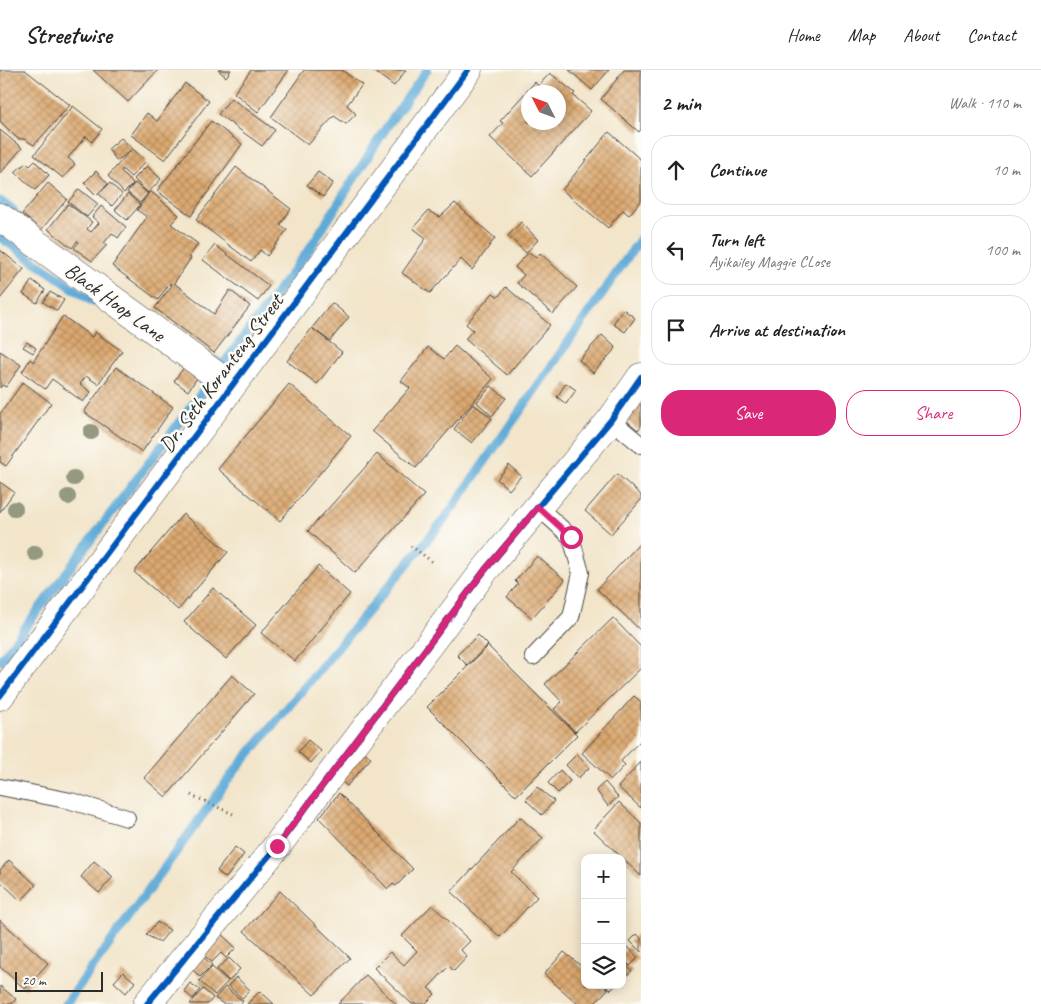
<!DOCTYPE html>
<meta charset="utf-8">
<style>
body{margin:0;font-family:Caveat,sans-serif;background:#f6f6f6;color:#222}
.controls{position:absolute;right:15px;bottom:15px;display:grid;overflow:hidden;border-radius:10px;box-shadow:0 2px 12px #0003}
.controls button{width:45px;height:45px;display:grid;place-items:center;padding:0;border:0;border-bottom:1px solid #e0e0e0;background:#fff;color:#222;font:25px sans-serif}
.compass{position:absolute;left:521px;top:15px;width:45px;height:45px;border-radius:50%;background:#fff;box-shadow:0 2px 12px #0003;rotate:312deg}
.scale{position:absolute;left:15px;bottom:12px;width:88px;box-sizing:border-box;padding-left:5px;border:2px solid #2b2b2b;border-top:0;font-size:14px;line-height:18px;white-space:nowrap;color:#2b2b2b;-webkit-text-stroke:4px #fdfcf7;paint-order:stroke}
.stop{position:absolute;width:15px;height:15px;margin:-11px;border:4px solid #db2777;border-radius:50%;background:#fff}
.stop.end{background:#db2777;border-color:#fff;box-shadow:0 1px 5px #0008}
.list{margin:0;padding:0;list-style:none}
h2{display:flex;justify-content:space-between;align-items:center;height:65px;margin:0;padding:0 20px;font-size:21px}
h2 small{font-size:16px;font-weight:400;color:#767676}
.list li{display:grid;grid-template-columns:32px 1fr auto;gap:15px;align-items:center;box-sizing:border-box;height:70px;margin:0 10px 10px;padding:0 10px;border:1px solid #e0e0e0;border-radius:20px}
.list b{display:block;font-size:19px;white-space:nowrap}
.list p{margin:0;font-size:16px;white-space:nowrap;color:#767676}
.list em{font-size:16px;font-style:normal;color:#767676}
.actions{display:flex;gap:10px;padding:15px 20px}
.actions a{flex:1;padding:11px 0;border:1px solid #db2777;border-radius:20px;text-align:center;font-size:18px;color:#db2777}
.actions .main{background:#db2777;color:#fff}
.icon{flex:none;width:28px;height:28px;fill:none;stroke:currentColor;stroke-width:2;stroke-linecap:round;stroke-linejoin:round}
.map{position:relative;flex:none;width:641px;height:934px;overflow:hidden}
header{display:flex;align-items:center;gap:30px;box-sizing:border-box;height:70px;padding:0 25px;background:#fff;border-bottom:1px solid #e0e0e0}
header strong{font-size:24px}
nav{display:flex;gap:28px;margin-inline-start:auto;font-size:18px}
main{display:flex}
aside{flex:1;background:#fff}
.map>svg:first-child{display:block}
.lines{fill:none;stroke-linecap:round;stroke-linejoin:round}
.stream{stroke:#5faad7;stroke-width:9}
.building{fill:url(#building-cross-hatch);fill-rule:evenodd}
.lane-casing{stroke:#494743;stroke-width:18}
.street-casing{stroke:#494743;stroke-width:29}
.path{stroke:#494743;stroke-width:3;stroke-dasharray:1 4;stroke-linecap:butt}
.lane{stroke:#fff;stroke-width:16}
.street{stroke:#fff;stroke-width:28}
.cycleway-casing{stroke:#fdfcf7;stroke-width:9}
.cycleway{stroke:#0057b8;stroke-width:6}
.tree{fill:#949980}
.route{stroke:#db2777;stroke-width:6}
.labels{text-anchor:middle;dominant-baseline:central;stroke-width:5;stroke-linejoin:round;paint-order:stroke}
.street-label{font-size:21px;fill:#2b2b2b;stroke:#fdfcf7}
</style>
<header>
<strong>Streetwise</strong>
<nav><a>Home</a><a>Map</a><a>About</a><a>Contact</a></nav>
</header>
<main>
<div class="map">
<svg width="641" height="934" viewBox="0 0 641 934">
<defs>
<pattern id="building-cross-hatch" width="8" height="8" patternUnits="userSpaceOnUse" patternTransform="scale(1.25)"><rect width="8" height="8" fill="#dca971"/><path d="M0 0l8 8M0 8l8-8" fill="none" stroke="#b38a5d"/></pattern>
</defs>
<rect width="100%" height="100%" fill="#fdfcf7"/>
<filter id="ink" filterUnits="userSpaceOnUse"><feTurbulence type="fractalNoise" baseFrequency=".02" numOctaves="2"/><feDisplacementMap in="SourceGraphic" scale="10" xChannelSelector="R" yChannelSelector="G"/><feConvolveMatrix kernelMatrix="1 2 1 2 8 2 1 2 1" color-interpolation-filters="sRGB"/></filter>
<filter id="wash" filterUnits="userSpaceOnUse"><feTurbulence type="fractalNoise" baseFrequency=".0096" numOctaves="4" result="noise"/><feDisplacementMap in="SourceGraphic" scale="20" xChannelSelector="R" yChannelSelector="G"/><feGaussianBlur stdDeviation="1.12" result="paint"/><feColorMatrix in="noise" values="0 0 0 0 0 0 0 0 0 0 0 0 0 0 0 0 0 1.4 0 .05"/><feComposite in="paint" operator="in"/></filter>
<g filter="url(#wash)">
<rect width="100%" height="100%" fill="#f2e5ca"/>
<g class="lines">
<path class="stream" d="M0,131L14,141
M0,167L93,232
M215,290L222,296L310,178L386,58L427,0
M0,591L208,314L201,309
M66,934L233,703L444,450L641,168"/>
</g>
<g id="blocks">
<path class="building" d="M0,0H25L70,35L34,75L24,69H18L0,51Z
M93,0H158L128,32Z
M218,0H231L226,7Z
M251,0H289L258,42L234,23Z
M304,0H342L362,15L347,35L356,44L346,54L334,46L308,75L271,47Z
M372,0H406L394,16Z
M569,0H609L592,20Z
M624,0H641V59L639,62L601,29Z
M550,3L575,23L573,25L591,41L532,106L490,67L503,53L500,51L535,12L538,16ZM528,22H558V52H528Z
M185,13L209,31L165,90L131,65L147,43L157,51Z
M231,28L275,60L262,76L218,44Z
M73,36L102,59L92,72L86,66L68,88L75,94L63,108L34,85Z
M211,51L242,74L191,146L157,121Z
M0,60L22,78L0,104Z
M609,62L641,90V131L629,145L623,140L608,158L562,120Z
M121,68L146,91L131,107L122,99L121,101L133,114L124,123L108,106L131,80L117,91L108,79Z
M35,91L49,105L35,120L15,102L26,93L30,96Z
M147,96L161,109L148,123L134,109Z
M236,97L291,139L280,155L287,160L267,186L260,180L251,192L196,150Z
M96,101L108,114L96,125L84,113Z
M318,102L333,113L323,127L307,115Z
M48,113L67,129L41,160L22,144Z
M110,113L122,124L112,136L99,124Z
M135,113L148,124L140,133L127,122Z
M79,119L98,134L87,147L68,132Z
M150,121L179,145L171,154L198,174L189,187L191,188L174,213L214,244L230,220L250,236L214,283L155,238L172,215L170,213L158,230L112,196L147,147L137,140Z
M128,124L140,135L127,150L115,140Z
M455,133L495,168L472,200L461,189L430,223L402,203L426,168L413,158L428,141L440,147Z
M68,134L92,152L87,159L91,162L99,153L92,147L101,136L126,157L118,168L112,163L104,173L107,175L92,191L74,178L79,172L77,171L72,178L48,159Z
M521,152L538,170L526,183L508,166Z
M215,175L269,216L258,231L203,190Z
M0,180L24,199L0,229Z
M529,182L536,188L540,183L577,217L553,244L517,213L524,205L515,197Z
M32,210L45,220L37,233L23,224Z
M506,217L550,255L507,305L465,269L473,260L466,254L493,223L498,227Z
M50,222L64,230L57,241L43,232Z
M332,233L349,247L330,271L312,258Z
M623,239L635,248L625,262L613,254Z
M63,246L92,267L95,262L122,281L98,314L86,306L80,314L91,322L83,332L52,309L45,319L22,302L30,289L33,292Z
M312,258L342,282L317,314L287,291Z
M602,265L616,278L593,303L579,290Z
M27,272L36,278L33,283L23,277Z
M455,276L493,309L416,398L372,361L410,318L401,311L428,277L444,289Z
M0,281L21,295L6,317L2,315L0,318Z
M185,296L197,308L188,321L174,311Z
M116,297L173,337L142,382L84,342Z
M23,312L51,333L6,396L0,392V344Z
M566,313L576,320L566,334L557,327Z
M289,314L351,366L280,451L218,399Z
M491,316L506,328L492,346L477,332Z
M635,330L641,335V356L638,360L622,347Z
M473,334L492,348L472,373L454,359Z
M377,384L424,425L355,503L308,461Z
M509,395L521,406L509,420L497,409Z
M617,404L641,425V430L611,464L585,441Z
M0,412L14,422L0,442Z
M183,444L228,482L178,540L134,502Z
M641,472V561L597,519Z
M537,486L565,510L532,548L507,527L518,514L515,511Z
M318,496L350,524L295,591L261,563Z
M213,518L256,555L226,589L184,552Z
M613,548L641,577V598L575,662L554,639L562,632L545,614Z
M478,565L488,575L467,595L457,585Z
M488,576L577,665L516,726L427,637Z
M232,605L254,624L166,727L144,708Z
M634,626L641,632V670L621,691L625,695L611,710L582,683Z
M308,670L321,681L311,693L298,682Z
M358,676L371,688L347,716L334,705Z
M577,684L589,698L578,708L566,695Z
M641,692V738L618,717Z
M560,700L570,711L558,723L548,713Z
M605,712L618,727L608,736L596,720Z
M537,717L554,731L542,745L526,730Z
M339,723L413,799L396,816L393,814L388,819L319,748Z
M619,732L641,753V806L593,760Z
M520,747L543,768L511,802L537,827L500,867L451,822Z
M235,777L244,784L226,808L217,801Z
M9,790L36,815L21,831L0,811V800Z
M94,791L113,807L99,823L81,807Z
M280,821L350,888L314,925L244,861Z
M432,835L470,871L461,880L467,887L454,901L449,896L428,918L435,924L425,934H412L374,898L390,882L404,895L417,881L402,866Z
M0,850L48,893L25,919L0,897Z
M157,852L170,860L160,872L146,865Z
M218,861L236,878L226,888L221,883L212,892L201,883Z
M637,864L641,868V882L630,871Z
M628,877L638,888L630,896L622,888V883Z
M564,882L585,899V915H603L608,919L594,934H578L544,904Z
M202,886L212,895L200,907L191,898Z
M229,888L240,899L229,911L217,899Z
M622,890L632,901L622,910Z
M212,897L228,911L215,925L199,911Z
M123,902L135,912L126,923L114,912Z
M366,905L396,934H338Z
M236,907L250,920L242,928L228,916Z
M190,913L200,920L193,929L184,921Z
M605,915H616L611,920Z
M0,916L16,929L12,934H0Z
M225,917L243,931L241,934H223L215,928Z
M203,919L213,928L208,934H190Z
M260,921L274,934H247Z"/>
</g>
</g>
<g filter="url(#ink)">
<use href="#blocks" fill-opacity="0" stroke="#494743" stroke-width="1"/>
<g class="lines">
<g class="lane-casing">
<path id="lane" d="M611,350L641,375
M533,587L571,547L581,503L571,467L538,437
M0,717L71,731L127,748"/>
</g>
<g class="street-casing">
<path id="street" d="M0,147L231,316
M0,626L468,0
M147,934L277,776L485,500L611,350L641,307"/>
</g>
<path class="path" d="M411,476L434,493
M191,725L233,744"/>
<use href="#lane" class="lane"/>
<use href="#street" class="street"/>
<g class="cycleway-casing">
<path id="cycleway" d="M0,626L468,0
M147,934L277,776L485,500L611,350L641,307"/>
</g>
<use href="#cycleway" class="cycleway"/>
</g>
<g class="tree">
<circle cx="91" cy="362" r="8"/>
<circle cx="74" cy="408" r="8"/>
<circle cx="68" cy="427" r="8"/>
<circle cx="15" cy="439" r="8"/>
<circle cx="35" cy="483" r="8"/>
</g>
</g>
<g class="lines" filter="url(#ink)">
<path class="route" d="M277,776L485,500L538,437L571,467"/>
</g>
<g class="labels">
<g class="street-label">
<text transform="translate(115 232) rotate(36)">Black Hoop Lane</text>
<text transform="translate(221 303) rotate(-53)">Dr. Seth Koranteng Street</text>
</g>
</g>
</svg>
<div class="controls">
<button>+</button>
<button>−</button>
<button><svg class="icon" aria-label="layers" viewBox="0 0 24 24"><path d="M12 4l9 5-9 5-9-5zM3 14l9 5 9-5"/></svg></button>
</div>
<svg class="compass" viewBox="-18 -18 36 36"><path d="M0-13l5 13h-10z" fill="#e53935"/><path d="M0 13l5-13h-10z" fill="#767676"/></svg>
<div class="scale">20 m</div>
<div class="stop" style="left:571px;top:467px"></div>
<div class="stop end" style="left:277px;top:776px"></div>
</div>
<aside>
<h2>2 min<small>Walk · 110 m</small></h2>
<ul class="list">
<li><svg class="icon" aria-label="ahead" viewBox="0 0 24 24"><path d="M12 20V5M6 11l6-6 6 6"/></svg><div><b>Continue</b></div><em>10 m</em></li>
<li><svg class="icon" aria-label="left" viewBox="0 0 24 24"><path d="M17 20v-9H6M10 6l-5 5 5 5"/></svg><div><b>Turn left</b><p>Ayikailey Maggie CLose</p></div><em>100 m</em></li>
<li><svg class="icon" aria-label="arrive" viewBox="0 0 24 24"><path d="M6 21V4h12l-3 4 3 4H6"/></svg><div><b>Arrive at destination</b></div></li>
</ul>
<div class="actions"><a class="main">Save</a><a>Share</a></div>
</aside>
</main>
